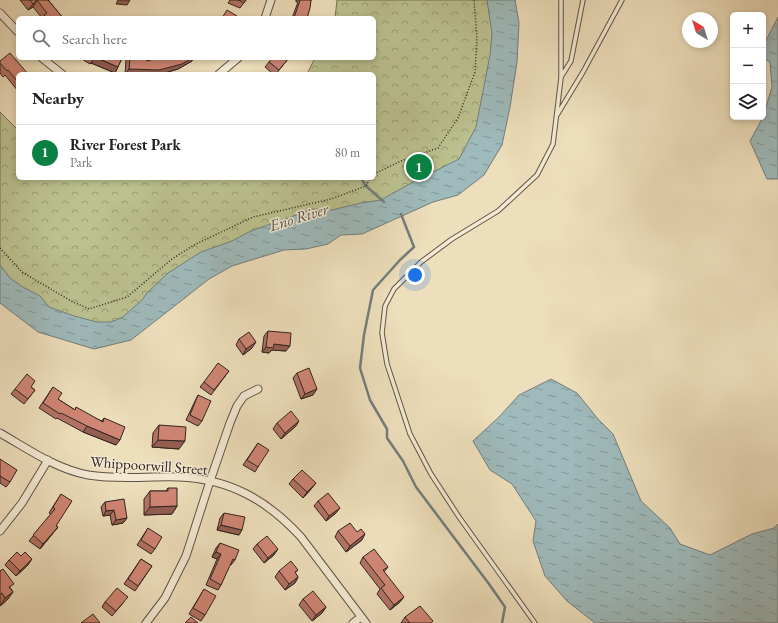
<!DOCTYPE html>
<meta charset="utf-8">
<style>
body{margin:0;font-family:"EB Garamond",serif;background:#f6f6f6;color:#202124}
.controls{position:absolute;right:12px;top:12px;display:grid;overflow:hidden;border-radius:6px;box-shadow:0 2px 6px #0003}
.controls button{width:36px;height:36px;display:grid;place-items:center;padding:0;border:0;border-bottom:1px solid #e0e0e0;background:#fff;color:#202124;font:20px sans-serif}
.compass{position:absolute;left:682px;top:12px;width:36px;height:36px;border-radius:50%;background:#fff;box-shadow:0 2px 6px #0003;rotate:322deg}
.you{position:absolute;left:415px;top:275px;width:14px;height:14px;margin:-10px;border:3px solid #fff;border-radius:50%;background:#1a73e8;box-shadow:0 0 0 6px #1a73e833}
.badge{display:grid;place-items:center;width:26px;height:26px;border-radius:50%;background:#0b8043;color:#fff;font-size:13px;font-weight:700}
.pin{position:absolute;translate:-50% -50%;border:2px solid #fff;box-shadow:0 1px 4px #0006}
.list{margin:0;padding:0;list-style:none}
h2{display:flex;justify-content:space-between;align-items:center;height:52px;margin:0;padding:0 16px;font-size:17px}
h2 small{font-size:13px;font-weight:400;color:#757577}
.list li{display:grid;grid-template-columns:26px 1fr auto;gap:12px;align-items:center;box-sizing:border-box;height:56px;padding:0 16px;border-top:1px solid #e0e0e0}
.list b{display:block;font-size:15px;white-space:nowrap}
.list p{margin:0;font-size:13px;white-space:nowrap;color:#757577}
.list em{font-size:13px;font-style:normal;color:#757577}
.icon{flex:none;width:22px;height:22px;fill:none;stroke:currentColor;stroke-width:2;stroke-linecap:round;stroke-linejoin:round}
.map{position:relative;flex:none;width:778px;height:623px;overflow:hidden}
.search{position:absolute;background:#fff;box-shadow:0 2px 6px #0003;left:16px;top:16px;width:360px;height:44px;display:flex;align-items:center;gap:10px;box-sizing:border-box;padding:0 14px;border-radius:6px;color:#757577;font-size:15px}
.panel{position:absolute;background:#fff;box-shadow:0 2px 6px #0003;left:16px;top:72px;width:360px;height:108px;border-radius:6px}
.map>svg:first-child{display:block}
.park{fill:url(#park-crowns);stroke:#767258}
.water{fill:url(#water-ripples);stroke:#727e7d}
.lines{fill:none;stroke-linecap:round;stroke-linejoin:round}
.stream{stroke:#727e7d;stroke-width:2.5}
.lane-casing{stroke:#605347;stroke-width:5.5}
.street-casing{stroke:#605347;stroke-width:9}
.path{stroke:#302420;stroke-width:1.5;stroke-dasharray:1 2;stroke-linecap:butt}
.lane{stroke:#f4ead3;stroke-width:3.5}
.street{stroke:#f4ead3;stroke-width:7}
.wall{fill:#b37365;stroke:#302420}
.shaded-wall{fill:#925e52;stroke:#302420}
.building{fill:#d08675;stroke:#302420}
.labels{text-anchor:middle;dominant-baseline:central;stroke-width:3;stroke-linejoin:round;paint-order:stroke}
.street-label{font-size:15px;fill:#302420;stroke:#f4ead3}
.water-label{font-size:16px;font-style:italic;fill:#51514e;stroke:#f4ead3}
</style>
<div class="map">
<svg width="778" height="623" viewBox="0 0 778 623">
<defs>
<pattern id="park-crowns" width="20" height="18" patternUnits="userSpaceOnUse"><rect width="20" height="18" fill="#bbc18f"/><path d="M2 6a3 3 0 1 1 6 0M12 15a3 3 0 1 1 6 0" fill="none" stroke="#989d74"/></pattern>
<pattern id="water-ripples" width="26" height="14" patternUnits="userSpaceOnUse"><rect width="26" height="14" fill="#9ebabb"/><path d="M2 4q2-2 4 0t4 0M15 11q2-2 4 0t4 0" fill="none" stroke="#819798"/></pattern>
</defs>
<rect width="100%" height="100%" fill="#eedfbc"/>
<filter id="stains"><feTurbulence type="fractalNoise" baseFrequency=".005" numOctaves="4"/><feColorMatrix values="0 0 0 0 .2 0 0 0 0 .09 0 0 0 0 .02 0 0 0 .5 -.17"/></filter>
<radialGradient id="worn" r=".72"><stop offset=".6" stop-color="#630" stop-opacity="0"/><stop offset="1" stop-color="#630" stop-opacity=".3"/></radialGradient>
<path class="park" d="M337,0H502L479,156L446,181L188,262L100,340L0,283V112L18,130V178H374V74H307L315,58H374V18H335Z"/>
<path class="water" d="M487,0H515L519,23L517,62L510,107L502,145L484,175L458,195L433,202L362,234L341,235L328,244L306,249L284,250L232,266L209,279L131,340L94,349L38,332L0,303V265L10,278L21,286L40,296L49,307L74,316L97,322H111L123,317L142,300L147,293L168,273L201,252L232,241L251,231L313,209L332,210L361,203L381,200L415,181L459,159L476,127L490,55L492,34Z
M778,17V179H767L750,141L763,117L772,87L770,62L763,58V46Z
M551,379L577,393L598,419L613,434L641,501L670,528L680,544L710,555L752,534L774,528L778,524V623H595L567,601L545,576L533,541L536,521L512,484L490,470L473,441L499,417L519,395Z"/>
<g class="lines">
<path class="stream" d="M361,178L366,186L384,202
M401,214L414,247L400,260L373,290L364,335L360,368L370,400L387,429V438L403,461L416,487L489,584L505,607L502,623"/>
<g class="lane-casing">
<path id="lane" d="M561,77L571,61L583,0
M557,115L583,72L622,0
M535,623L459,517L431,474L410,434L387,364L382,333L385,306L394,289L421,262L452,239L498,211L537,175L553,144L561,78V0"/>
</g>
<g class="street-casing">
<path id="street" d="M0,13L18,32
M265,18L271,0
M42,58L62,74
M219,74L238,58
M0,433C28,449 56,469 88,475C118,480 149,476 179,477C230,479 267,500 301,537L366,623
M0,531L22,503L48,460
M146,623L165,598L186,556L210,481L230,423L237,406L244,396L258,389
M353,623L361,617"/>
</g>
<path class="path" d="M374,174L401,161L438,148L458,118L475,72L477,39L474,0
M0,248L22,272L71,301L89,309L127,297L172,259L194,245L253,217L331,199L366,186L370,178"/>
<use href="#lane" class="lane"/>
<use href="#street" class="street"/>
</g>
<path class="wall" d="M20,0H49V1L63,18H42L33,7L28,10Z
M230,0H246L240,8L228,3Z
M296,0H311L307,18H292L298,2H296Z
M80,58H122L115,73L91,63L90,64Z
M128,58H147V61H192L178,69L161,74H125L126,60Z
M288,59L276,74H273L265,67L269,62Z
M0,61L18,74V91L5,75L3,77L0,73Z
M268,331L286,351L272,350L269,353L262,352L264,336Z
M239,339L252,348L243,355L236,345Z
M229,371L211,395L200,387L204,382Z
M297,373L313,395L301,399L293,378Z
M31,387L35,390L24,404L11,394L15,389Z
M53,387L58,399L75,410L102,421L104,418L116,445L83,432L57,418L56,419L39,408Z
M198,395L202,421L198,426L186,420L195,401Z
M277,423L296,426L281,439L273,429Z
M159,425L179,449L152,447L153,433Z
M258,443V467L255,472L243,465Z
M0,459L10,482L6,487L0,483Z
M293,479L312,488L303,498L289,484Z
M168,488L177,506L172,514L144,515V499L150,491H166Z
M61,494L56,526L58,527L40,549L29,541L51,514L49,513Z
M318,501L336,513L326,521L314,506Z
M105,502L127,518L123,523L112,525L110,515L103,516L101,507Z
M224,513L239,535L217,530L220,518Z
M148,528L155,549L151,554L137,545Z
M338,531L362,540L346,552L335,537Z
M220,543L231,565L230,564L221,585L218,590L206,585L217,559L212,557L216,548Z
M257,544L274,555L264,563L253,549Z
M363,557L388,567L384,572L400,602L390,610L377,594L380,589L360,563Z
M141,559L152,566L135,591L124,584Z
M9,560L28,565L16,576L5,565Z
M298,570L295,573L298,577L295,583L285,590L275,577L279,571Z
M0,571L13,592L7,600L0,606Z
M204,589L205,615L201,621L189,614Z
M303,599L326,607L322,613L312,621L299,605Z
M105,602H124L112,616L102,607Z
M405,617L433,621L431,623H401Z"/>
<path class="shaded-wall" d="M37,0L33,7L28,10L33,4Z
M118,0H130L127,5L116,4Z
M94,58H97L118,67L115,73L91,63Z
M192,58H194L192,61L178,69L161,74H125L129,69Z
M256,342L252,348L243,355L246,349Z
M274,344L290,346L286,351L272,350L269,353L262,352L266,347Z
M317,389L313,395L301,399L305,394Z
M299,421L296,426L281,439L285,433Z
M87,426L120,440L116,445L83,432Z
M158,440L185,441L179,449L152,447Z
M316,483L312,488L303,498L307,492Z
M177,506L172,514L144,515L150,507Z
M340,508L336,513L326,521L329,516Z
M114,510L110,515L103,516L106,511Z
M127,518L123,523L112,525L116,520Z
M221,525L242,530L239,535L217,530Z
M58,527L54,532L40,549L43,544Z
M365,534L362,540L346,552L350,546Z
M278,549L274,555L264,563L268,558Z
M216,552L221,554L217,559L212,557Z
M32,559L28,565L16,576L20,571Z
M233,559L235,560L231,565L229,564Z
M298,577L295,583L285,590L289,584Z
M13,592L7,600L0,606L5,598Z
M404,597L400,602L390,610L394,605Z
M326,607L322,613L312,621L316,615Z"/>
<path class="building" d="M30,0H48L63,18H47L44,15L47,13L37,0L33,4Z
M238,0H246L244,3Z
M300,0H311L310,8L307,18H294Z
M227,10L237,16L236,18H222Z
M10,53L28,74H18V82L8,70L7,71L0,63V61Z
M97,58H122L118,67Z
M130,58H147V61L157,58H192L182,64L159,70L129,69Z
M272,58H287L288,59L279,70L269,62Z
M268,331L291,333L290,346L274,344L273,348L266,347Z
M249,332L256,342L246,349L239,339Z
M218,363L229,371L214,390L204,382Z
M309,368L317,389L305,394L297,373Z
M27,374L35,381L31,387L35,390L28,399L15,389Z
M53,387L62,393L58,399L75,410L76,407L103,422L104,418L125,427L120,440L87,426L61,413L60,414L43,403Z
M198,395L211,401L202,421L190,415Z
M291,411L299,421L285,433L277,423Z
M159,425L186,427L185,441L158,440Z
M258,443L269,450L258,467L247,460Z
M0,459L17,470L10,482L0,476Z
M302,470L316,483L307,492L293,479Z
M168,488H177V506L150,507V491H168Z
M328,493L340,508L329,516L318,501Z
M61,494L72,501L56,526L58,527L43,544L33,535L55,509L53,507Z
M124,499L127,518L116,520L114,510L106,511L105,502Z
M224,513L245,517L242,530L221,525Z
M350,523L357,532L361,529L365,534L350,546L338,531Z
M148,528L162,537L155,549L141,540Z
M267,536L278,549L268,558L257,544Z
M220,543L239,550L235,560L233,559L221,585L210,579L221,554L216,552Z
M374,549L388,567L383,570L404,597L394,605L381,588L385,585L363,557Z
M17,552L21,556L25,552L32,559L20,571L9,560Z
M141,559L152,566L138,586L128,579Z
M291,561L298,570L295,572L298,577L289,584L279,571Z
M3,569L14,584L9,587L13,592L5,598L2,593L0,595V571Z
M117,588L128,597L116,611L105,602Z
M204,589L216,596L205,615L193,608Z
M313,591L326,607L316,615L303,599Z
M420,606L433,621L431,623H410L405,617Z
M93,614L100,623H81Z
M191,617L198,623H185Z"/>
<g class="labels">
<g class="street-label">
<text transform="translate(149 465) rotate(4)">Whippoorwill Street</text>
</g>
<g class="water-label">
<text transform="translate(299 217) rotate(-17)">Eno River</text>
</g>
</g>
<rect width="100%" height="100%" filter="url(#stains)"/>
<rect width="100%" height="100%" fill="url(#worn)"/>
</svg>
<div class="controls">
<button>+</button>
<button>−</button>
<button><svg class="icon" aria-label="layers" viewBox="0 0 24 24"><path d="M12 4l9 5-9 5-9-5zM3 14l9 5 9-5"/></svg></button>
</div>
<svg class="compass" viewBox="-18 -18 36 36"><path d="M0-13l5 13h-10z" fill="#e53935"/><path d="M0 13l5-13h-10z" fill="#757577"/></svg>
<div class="you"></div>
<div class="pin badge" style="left:419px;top:167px">1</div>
<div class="search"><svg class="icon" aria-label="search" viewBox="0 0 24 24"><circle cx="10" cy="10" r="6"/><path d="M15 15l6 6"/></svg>Search here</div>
<section class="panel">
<h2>Nearby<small></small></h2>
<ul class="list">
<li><span class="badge">1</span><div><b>River Forest Park</b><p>Park</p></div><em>80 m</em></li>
</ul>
</section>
</div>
